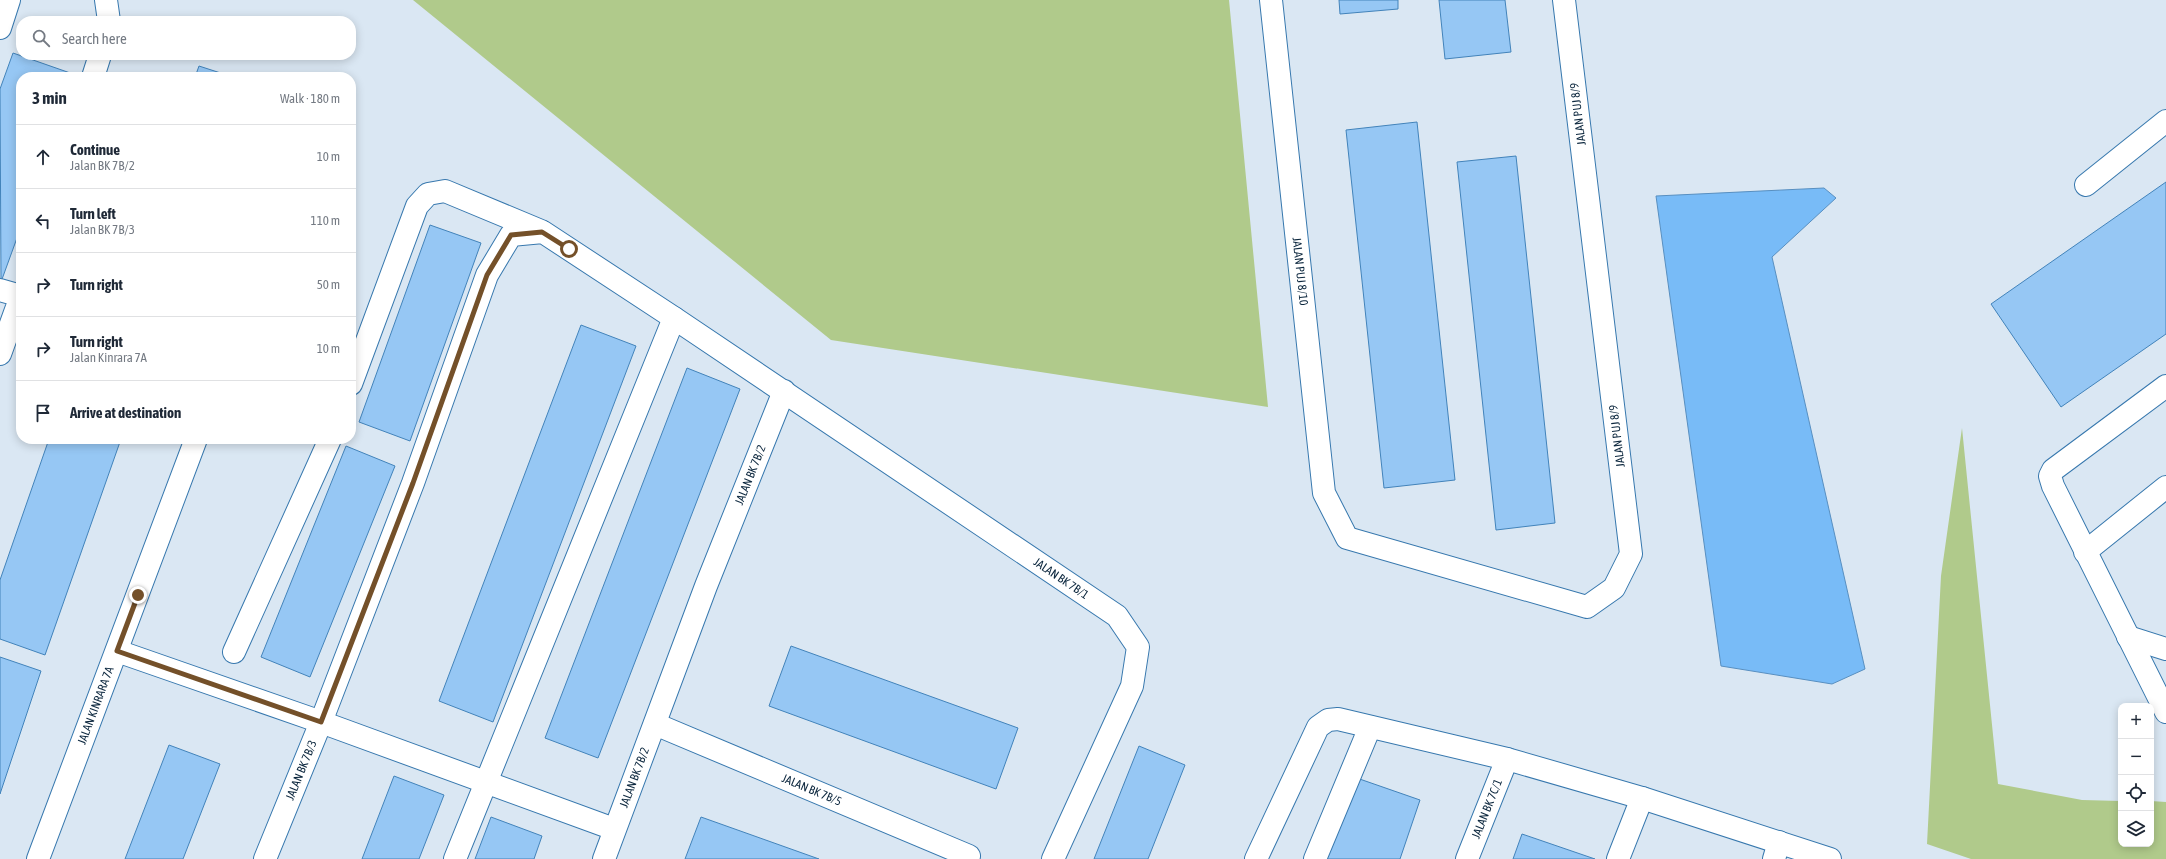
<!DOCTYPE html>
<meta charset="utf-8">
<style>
body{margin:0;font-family:"Asap Condensed",sans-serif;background:#f6f6f7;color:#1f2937}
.controls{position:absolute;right:12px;bottom:12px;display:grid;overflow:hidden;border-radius:8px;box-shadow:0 2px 10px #0003}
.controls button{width:36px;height:36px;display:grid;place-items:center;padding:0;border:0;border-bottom:1px solid #e0e1e3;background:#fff;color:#1f2937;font:20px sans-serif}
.stop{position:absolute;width:12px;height:12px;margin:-9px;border:3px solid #745029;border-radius:50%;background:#fff}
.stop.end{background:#745029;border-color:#fff;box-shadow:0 1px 4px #0008}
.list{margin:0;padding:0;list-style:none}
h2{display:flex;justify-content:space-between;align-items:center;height:52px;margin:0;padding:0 16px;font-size:17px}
h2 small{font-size:13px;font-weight:400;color:#747a83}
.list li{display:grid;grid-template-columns:26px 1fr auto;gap:12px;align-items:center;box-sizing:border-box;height:64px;padding:0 16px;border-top:1px solid #e0e1e3}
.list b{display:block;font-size:15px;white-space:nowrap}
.list p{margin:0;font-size:13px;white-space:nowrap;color:#747a83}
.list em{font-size:13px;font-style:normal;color:#747a83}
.icon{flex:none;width:22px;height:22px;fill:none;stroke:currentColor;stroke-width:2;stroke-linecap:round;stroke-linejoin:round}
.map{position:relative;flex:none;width:2166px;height:859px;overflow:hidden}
.search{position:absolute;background:#fff;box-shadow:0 2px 10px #0003;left:16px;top:16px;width:340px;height:44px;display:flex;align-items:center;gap:10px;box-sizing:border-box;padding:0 14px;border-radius:16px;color:#747a83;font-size:15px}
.panel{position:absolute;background:#fff;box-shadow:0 2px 10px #0003;left:16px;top:72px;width:340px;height:372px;border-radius:16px}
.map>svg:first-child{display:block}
.green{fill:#b0ca8b}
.water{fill:#78bbf7;stroke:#588fc0}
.building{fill:#96c7f4;stroke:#4283ba}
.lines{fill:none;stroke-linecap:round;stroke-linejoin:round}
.minor-casing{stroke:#3778ae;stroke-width:24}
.minor{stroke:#fff;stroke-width:22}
.route{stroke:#745029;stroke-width:5}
.labels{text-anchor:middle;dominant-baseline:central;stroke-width:3;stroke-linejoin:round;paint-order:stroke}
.street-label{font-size:12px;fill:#0c273e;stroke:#fff}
</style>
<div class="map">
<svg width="2166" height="859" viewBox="0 0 2166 859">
<rect width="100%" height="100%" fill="#dae7f3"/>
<path class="green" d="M413,0H1229L1268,407L831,340Z
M1962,428L1998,784L2082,800L2121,801V844H2151V801L2166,802V859H1971L1927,844L1941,576Z"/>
<path class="water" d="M1824,188L1836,198L1772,257L1865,669L1832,684L1721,666L1656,196Z"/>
<path class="building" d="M1339,0H1398V9L1340,14Z
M1439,0H1505L1511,52L1445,59Z
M13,53L76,75L75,77H21V227L1,282L0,89Z
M199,66L233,77H195Z
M1417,122L1455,480L1384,488L1346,130Z
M1516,156L1555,523L1496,530L1457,162Z
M2166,182V334L2061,407L1991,304Z
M430,225L481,243L410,441L359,422Z
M581,325L636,346L493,722L439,701Z
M687,368L740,389L598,758L545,738Z
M49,439H121L45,655L0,639V580Z
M346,446L395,466L310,677L261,657Z
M791,646L1018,728L996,789L769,706Z
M0,657L41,671L0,794Z
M169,745L220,764L183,859H125Z
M1139,746L1185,765L1148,859H1094Z
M394,776L444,795L419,859H362Z
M1351,776L1420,800L1400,859H1322Z
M491,817L542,836L534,859H475Z
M701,817L819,859H685Z
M1522,834L1595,859H1513Z"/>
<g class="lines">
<g class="minor-casing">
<g id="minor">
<path d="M106,0L109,21"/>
<path id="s1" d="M1271,0L1324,493L1347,538L1587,607L1614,588L1631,554L1564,0"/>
<path d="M0,28L9,0"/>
<path d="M93,77L100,55"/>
<path d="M2086,185L2166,121"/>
<path d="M0,290L21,296L0,354"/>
<path d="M351,384L417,206L428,194L445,191L541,231"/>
<path d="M2166,386L2053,470L2050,476L2053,486L2166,712"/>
<path d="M2085,552L2166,487"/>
<path d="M2128,637L2166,649"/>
<path d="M117,651L321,722L614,829"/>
<path d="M234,652L330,439"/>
<path id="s2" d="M655,724L969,856"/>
<path id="s3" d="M38,859L196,439"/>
<path id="s4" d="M265,859L321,722L413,483L487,275L511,235L543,232L674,318L1117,616L1138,647L1132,686L1053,859"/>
<path d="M455,859L674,318"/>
<path id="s5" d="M604,859L706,586L784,391"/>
<path d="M1256,859L1318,727L1328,720L1338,719L1507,759L1642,798L1830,859"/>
<path d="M1315,859L1370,727"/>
<path id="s6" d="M1467,859L1507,759"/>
<path d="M1618,859L1642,798"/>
<path d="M1774,859L1779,842"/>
</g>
</g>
<use href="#minor" class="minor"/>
</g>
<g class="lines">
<path class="route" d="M138,595L117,651L321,722L413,483L487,275L511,235L542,232L569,249"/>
</g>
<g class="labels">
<g class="street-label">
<text transform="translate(1578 114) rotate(-97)">JALAN PUJ 8/9</text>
<text stroke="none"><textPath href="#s1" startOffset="273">JALAN PUJ 8/10</textPath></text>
<text transform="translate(1617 436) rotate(-97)">JALAN PUJ 8/9</text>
<text stroke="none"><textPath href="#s5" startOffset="411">JALAN BK 7B/2</textPath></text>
<text stroke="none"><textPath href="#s4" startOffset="1327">JALAN BK 7B/1</textPath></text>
<text stroke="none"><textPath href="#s3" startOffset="164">JALAN KINRARA 7A</textPath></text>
<text stroke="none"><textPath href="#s4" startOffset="96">JALAN BK 7B/3</textPath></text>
<text stroke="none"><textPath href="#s5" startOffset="87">JALAN BK 7B/2</textPath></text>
<text stroke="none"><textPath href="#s2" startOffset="170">JALAN BK 7B/5</textPath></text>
<text stroke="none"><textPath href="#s6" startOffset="54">JALAN BK 7C/1</textPath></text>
</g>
</g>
</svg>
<div class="controls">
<button>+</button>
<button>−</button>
<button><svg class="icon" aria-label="locate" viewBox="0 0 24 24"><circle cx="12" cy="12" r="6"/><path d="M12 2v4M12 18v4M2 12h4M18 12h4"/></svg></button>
<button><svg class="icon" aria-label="layers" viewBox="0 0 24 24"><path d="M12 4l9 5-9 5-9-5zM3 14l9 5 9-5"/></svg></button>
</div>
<div class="stop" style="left:569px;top:249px"></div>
<div class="stop end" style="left:138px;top:595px"></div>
<div class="search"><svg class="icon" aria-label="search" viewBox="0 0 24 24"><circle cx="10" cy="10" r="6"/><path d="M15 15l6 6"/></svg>Search here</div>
<section class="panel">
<h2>3 min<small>Walk · 180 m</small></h2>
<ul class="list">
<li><svg class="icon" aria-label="ahead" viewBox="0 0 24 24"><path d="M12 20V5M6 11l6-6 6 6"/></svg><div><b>Continue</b><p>Jalan BK 7B/2</p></div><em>10 m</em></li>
<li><svg class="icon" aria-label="left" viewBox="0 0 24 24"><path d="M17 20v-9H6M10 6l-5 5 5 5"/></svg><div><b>Turn left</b><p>Jalan BK 7B/3</p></div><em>110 m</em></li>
<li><svg class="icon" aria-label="right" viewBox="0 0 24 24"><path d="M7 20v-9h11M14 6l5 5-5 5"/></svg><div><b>Turn right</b></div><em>50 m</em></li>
<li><svg class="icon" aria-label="right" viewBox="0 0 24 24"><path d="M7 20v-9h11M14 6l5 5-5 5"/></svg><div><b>Turn right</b><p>Jalan Kinrara 7A</p></div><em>10 m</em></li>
<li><svg class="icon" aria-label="arrive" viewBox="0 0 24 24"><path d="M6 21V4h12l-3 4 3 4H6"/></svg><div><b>Arrive at destination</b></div></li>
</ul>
</section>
</div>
